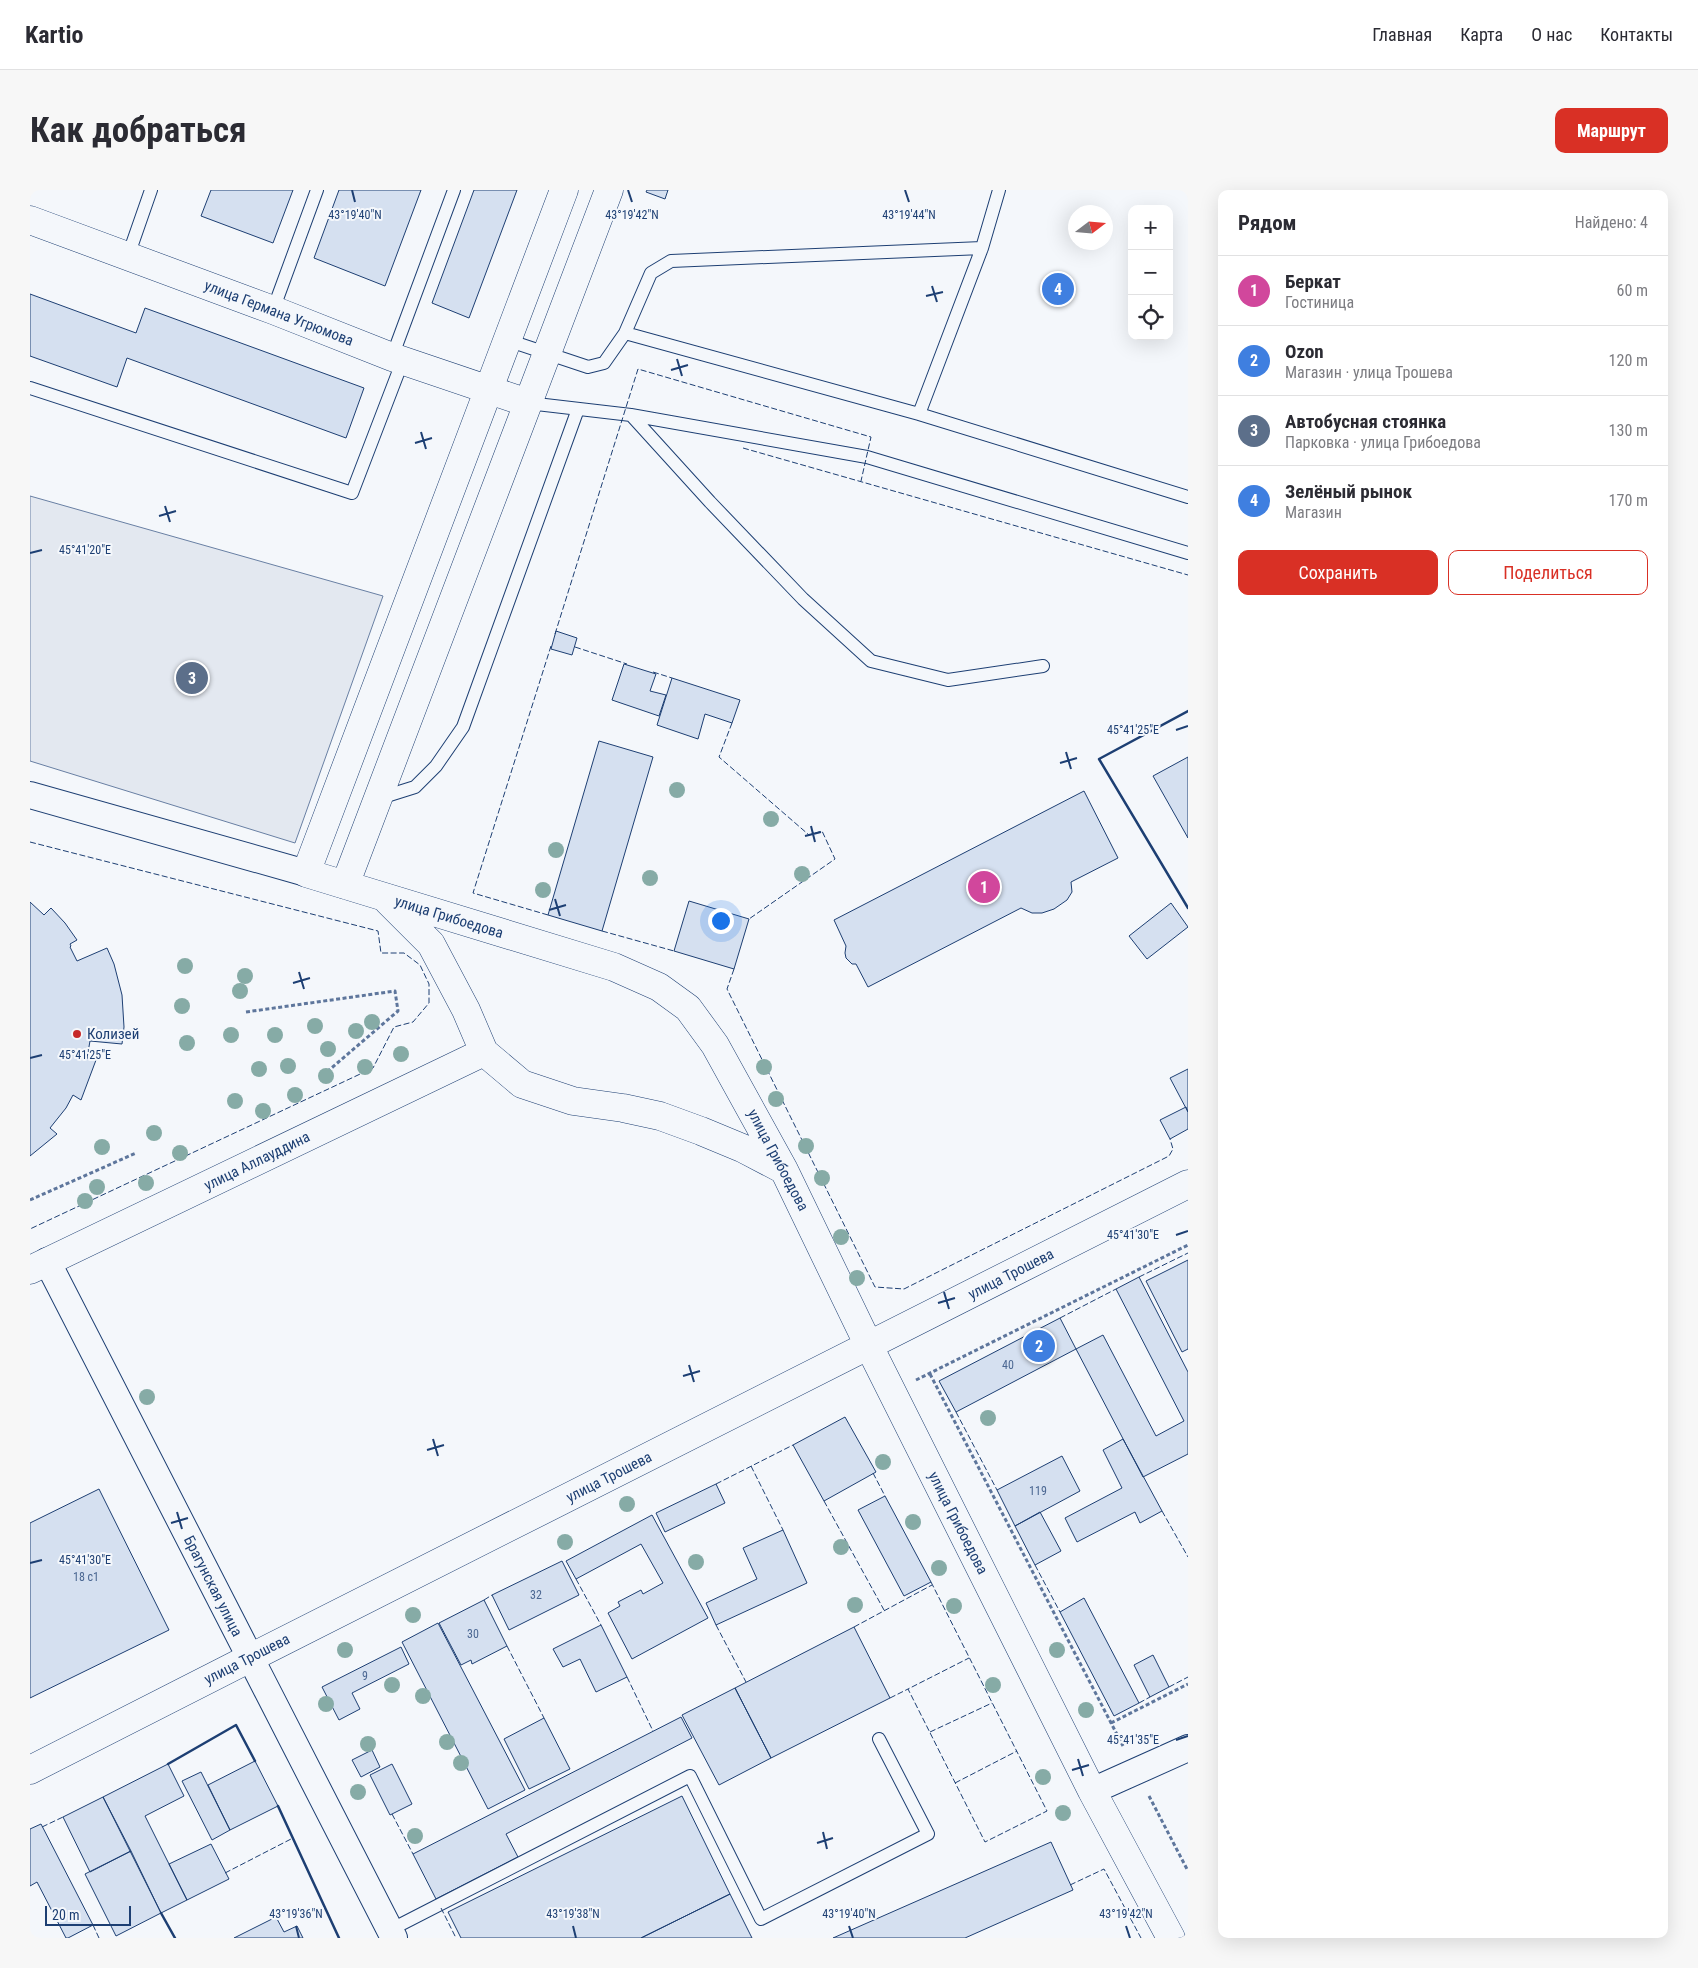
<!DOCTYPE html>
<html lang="ru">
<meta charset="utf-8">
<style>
body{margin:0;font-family:"Roboto Condensed",sans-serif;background:#f7f7f7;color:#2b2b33}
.controls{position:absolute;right:15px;top:15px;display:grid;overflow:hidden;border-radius:10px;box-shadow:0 5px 20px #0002}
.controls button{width:45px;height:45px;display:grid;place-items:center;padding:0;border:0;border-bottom:1px solid #e1e1e2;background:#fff;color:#2b2b33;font:25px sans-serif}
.compass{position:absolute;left:1038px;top:15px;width:45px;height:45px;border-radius:50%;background:#fff;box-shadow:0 5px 20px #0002;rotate:74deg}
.scale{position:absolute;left:15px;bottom:12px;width:86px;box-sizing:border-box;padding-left:5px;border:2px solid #1d3f73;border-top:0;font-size:14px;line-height:18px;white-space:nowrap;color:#1d3f73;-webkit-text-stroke:4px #f4f7fb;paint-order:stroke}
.you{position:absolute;left:690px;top:730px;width:18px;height:18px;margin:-12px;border:4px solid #fff;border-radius:50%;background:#1a73e8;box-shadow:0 0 0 8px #1a73e833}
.badge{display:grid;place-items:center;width:32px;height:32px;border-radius:50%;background:#d93025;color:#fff;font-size:16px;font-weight:700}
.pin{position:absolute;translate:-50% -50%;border:2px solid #fff;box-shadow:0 1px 5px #0006}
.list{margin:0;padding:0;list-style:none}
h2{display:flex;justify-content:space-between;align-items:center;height:65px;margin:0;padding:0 20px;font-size:21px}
h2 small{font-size:16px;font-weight:400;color:#7c7c81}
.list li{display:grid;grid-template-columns:32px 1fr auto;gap:15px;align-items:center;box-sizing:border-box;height:70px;padding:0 20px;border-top:1px solid #e1e1e2}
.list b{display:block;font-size:19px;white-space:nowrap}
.list p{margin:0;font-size:16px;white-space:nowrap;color:#7c7c81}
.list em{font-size:16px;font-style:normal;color:#7c7c81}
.actions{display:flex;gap:10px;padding:15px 20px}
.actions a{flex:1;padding:11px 0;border:1px solid #d93025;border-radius:10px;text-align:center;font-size:18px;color:#d93025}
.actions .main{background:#d93025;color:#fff}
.icon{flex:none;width:28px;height:28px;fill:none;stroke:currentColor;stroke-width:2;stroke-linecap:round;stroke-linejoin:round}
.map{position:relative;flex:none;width:1158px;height:1748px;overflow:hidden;border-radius:10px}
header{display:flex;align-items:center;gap:30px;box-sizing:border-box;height:70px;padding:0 25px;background:#fff;border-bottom:1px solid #e1e1e2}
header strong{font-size:24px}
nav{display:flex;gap:28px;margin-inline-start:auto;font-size:18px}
.intro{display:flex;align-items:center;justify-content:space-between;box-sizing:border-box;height:120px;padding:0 30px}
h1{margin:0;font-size:35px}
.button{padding:12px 22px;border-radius:10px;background:#d93025;color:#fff;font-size:18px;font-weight:700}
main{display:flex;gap:30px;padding:0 30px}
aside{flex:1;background:#fff;border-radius:10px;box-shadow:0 5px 20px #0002}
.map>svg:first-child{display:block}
.parking{fill:#e3e8f0;stroke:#687fa3}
.building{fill:#d5e0f0;stroke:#1d3f73}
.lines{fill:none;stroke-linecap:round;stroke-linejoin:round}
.service-casing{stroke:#1d3f73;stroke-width:14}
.minor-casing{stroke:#1d3f73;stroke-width:28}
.tertiary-casing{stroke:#1d3f73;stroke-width:29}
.path{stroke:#5e769c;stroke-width:3;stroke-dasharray:4 2.5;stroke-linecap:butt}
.service{stroke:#f4f7fb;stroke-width:12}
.minor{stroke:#f4f7fb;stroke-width:26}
.tertiary{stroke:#f4f7fb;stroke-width:28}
.fence{stroke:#1d3f73;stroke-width:1;stroke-dasharray:6 2.5;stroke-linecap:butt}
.wall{stroke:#1d3f73;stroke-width:2.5}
.tree{fill:#86aba6}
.ticks{fill:none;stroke:#1d3f73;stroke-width:2}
.poi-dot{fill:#c62828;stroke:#f4f7fb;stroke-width:2}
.labels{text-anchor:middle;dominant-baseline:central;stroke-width:4;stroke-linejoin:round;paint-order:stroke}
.number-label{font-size:12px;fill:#4b6792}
.street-label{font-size:15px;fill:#1d3f73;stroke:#f4f7fb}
.poi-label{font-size:15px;fill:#1d3f73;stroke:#f4f7fb;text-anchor:start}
.ticks-label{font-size:12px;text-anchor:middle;fill:#1d3f73;stroke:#f4f7fb;stroke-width:4;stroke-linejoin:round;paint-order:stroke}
</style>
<header>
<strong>Kartio</strong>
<nav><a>Главная</a><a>Карта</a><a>О нас</a><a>Контакты</a></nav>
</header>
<div class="intro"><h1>Как добраться</h1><a class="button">Маршрут</a></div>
<main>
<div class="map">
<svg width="1158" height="1748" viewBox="0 0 1158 1748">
<rect width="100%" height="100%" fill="#f4f7fb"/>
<path class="parking" d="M0,306L353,406L265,653L0,571Z"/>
<path class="building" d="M181,0H263L243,53L171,26Z
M309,0H391L355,96L284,68Z
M444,0H487L439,128L402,113Z
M617,0H638L635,9L616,2Z
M0,104L106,143L115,118L334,198L316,248L97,168L87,197L0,166Z
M526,441L547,448L542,465L521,459Z
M594,474L626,484L620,501L636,505L629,526L582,510Z
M642,488L710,510L702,533L675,524L668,549L627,535Z
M569,551L623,567L572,741L518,725Z
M1158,567V648L1123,586Z
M1054,601L1088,668L1041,692L1042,702L1037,710L1024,719L1012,723H1002L991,718L838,797L826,774H822L816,768L815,763L816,756L804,730Z
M659,711L719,729L704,779L644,761Z
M0,712L14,725L21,718L35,733L47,750L40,754L41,756L40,757L47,771L77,758L84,774L92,805L94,837L92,854L60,851L57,868L66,870L51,910L43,905L36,918L20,938L27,944L0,966Z
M1141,713L1158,737L1117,769L1099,746Z
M1158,879V922L1140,888Z
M1156,917L1158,922V939L1140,949L1130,930Z
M1158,1070V1159L1152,1162L1116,1091Z
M1109,1087L1158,1182V1264L1113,1287L1046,1159L1073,1145L1126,1246L1154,1231L1086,1099Z
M1030,1128L1046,1159L926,1222L909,1191Z
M815,1227L846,1282L794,1311L763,1255Z
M1093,1249L1132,1321L1110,1333L1105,1322L1047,1352L1035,1328L1092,1298L1073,1260Z
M1032,1266L1050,1301L985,1336L967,1300Z
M686,1294L695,1313L635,1342L626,1323Z
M69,1299L139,1440L0,1508V1333Z
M855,1306L901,1392L874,1406L828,1320Z
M1010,1322L1031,1361L1005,1375L985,1336Z
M622,1325L678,1428L602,1469L578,1423L590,1416L588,1412L611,1400L613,1404L633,1393L611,1354L546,1389L536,1371Z
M753,1340L777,1393L686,1435L676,1413L727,1389L713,1358Z
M532,1371L549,1405L479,1440L462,1405Z
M1054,1408L1109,1513L1084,1526L1030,1422Z
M454,1410L477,1456L442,1474L441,1470L431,1475L409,1433Z
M408,1433L495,1600L458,1619L372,1452Z
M571,1435L597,1487L566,1502L550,1469L533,1477L523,1459Z
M824,1437L860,1508L741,1568L705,1498Z
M371,1457L379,1474L322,1503L330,1519L309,1530L292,1497Z
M1123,1465L1139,1497L1120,1507L1104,1475Z
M705,1498L741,1568L689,1595L652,1525Z
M651,1527L662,1548L476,1644L488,1667L406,1709L383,1664Z
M514,1528L540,1579L499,1599L474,1549Z
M342,1560L350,1577L331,1587L322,1570Z
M225,1571L248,1616L200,1640L178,1595Z
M138,1574L154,1606L115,1626L157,1710L131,1723L73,1607Z
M362,1574L382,1614L360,1625L340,1585Z
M171,1582L200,1640L182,1650L152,1591Z
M652,1606L700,1704L611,1748H431L418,1722Z
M73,1607L101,1661L60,1682L33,1627Z
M11,1634L63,1735L38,1748H36L7,1692L0,1696V1639Z
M1021,1652L1043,1700L935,1748H803Z
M181,1654L199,1689L157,1710L139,1674Z
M101,1661L131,1723L86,1746L55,1684Z
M700,1704L722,1748H611Z
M246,1727L254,1742L267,1736L273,1748H204Z"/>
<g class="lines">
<g class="service-casing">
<path id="service" d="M98,66L121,0
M243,120L287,0
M595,143L621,83L641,71L952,58
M477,150L558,177L574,173L595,143L889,224L1158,307
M362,167L424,0
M0,198L322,303L373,170
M498,213L601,225L680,312L773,409L841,471L918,490L1013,476
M889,224L952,58L969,0
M601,225L837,267L1158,363
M350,608L385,597L406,576L433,537L548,219
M360,1740L660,1586L731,1729L898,1644L849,1549"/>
</g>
<g class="minor-casing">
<path id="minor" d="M0,605L276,683
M17,1071L364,1748
M1062,1601L1158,1558"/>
</g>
<g class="tertiary-casing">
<path id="tertiary" d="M534,0L276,683L584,777L629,797L658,818L685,855L754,980L839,1156L1062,1601L1141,1748
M0,30L243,120L362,167L498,213
M315,695L579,0
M358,711L401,754L436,820L454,862L492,894L543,911L593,918L630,926L671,941L712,958L754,980
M0,1080L454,862
M0,1580L220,1468L1158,994"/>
</g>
<path class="path" d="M216,822L365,801L368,821L298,881
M0,1010L106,963
M900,1184L1093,1556
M886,1190L1158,1055
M1081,1533L1158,1494
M1119,1606L1158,1681"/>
<use href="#service" class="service"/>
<use href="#minor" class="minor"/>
<use href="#tertiary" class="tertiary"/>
<path class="fence" d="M713,258L1158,385
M525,444L608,179L841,247L831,291
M545,457L597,474
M623,482L642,488
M702,533L689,567L779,645L792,641L805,669L719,729
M0,652L348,741L351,763H374L390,775L399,794V813L383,832L364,837L343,878L0,1039
M518,725L443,703L521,456
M572,741L644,761
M704,779L697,799L845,1097L874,1099L1139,966L1143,959L1140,949
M1109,1087L1158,1063
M1030,1128L1086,1099
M926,1222L967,1300
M721,1276L753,1340
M843,1283L855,1306
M686,1294L763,1255
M794,1311L854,1420
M1132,1321L1158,1367
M1005,1375L1030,1422
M546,1389L571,1435
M901,1392L1017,1621L955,1652L878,1499L939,1468
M454,1410L462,1405
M686,1435L716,1492
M824,1437L902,1395
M477,1456L514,1528
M597,1487L623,1541
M1139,1497L1158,1487
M860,1508L878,1499
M1109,1513L1120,1507
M900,1542L962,1513
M925,1593L987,1561
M362,1624L383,1664
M12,1637L33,1627
M195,1683L263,1648
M1040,1695L1074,1679L1111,1748
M411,1718L426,1748
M63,1735L69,1748"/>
<path class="wall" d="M1158,521L1069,569L1158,718
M138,1574L206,1535L225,1571
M248,1616L309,1748
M131,1723L145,1748"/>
</g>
<g class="tree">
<circle cx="647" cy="600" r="8"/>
<circle cx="741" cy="629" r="8"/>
<circle cx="526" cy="660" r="8"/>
<circle cx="772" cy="684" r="8"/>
<circle cx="620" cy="688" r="8"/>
<circle cx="513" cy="700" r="8"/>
<circle cx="155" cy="776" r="8"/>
<circle cx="215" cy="786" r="8"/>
<circle cx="210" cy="801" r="8"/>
<circle cx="152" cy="816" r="8"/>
<circle cx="342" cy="832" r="8"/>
<circle cx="285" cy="836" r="8"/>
<circle cx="326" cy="841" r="8"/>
<circle cx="201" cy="845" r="8"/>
<circle cx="245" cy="845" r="8"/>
<circle cx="157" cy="853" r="8"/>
<circle cx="298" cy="859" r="8"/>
<circle cx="371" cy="864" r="8"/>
<circle cx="258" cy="876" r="8"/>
<circle cx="335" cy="877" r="8"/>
<circle cx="734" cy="877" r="8"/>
<circle cx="229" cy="879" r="8"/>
<circle cx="296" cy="886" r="8"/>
<circle cx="265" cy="905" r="8"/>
<circle cx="746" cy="909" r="8"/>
<circle cx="205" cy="911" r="8"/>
<circle cx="233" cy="921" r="8"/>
<circle cx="124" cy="943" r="8"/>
<circle cx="776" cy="956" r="8"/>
<circle cx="72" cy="957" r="8"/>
<circle cx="150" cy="963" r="8"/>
<circle cx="792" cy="988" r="8"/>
<circle cx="116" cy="993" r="8"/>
<circle cx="67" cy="997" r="8"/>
<circle cx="55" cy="1011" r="8"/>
<circle cx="811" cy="1047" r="8"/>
<circle cx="827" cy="1088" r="8"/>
<circle cx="117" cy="1207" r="8"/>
<circle cx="958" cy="1228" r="8"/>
<circle cx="853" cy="1272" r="8"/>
<circle cx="597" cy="1314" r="8"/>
<circle cx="883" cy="1332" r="8"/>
<circle cx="535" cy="1352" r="8"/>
<circle cx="811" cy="1357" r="8"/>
<circle cx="666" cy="1372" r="8"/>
<circle cx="909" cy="1378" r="8"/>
<circle cx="825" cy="1415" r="8"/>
<circle cx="924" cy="1416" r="8"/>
<circle cx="383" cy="1425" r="8"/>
<circle cx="315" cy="1460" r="8"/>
<circle cx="1027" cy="1460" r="8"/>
<circle cx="362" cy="1495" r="8"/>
<circle cx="963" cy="1495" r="8"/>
<circle cx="393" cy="1506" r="8"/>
<circle cx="296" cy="1514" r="8"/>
<circle cx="1056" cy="1520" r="8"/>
<circle cx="417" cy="1552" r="8"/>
<circle cx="338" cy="1554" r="8"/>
<circle cx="431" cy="1573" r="8"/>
<circle cx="1013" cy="1587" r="8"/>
<circle cx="328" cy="1602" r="8"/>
<circle cx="1033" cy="1623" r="8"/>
<circle cx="385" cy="1646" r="8"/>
</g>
<path class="ticks" d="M322,0L325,12M598,0L602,12M875,0L879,12M902,96L907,112M896,106L913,102M647,169L652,186M641,180L658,175M391,242L396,259M385,253L402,248M135,316L140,332M129,326L146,321M0,363L12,360M1146,540L1158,536M1036,562L1041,579M1030,573L1047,568M781,636L785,652M775,646L791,642M525,709L530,726M519,720L536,715M269,782L274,799M263,793L280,788M0,868L12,865M1146,1045L1158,1041M914,1102L919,1119M908,1113L925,1108M659,1175L664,1192M653,1186L670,1181M403,1249L408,1266M397,1260L414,1255M147,1322L152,1339M141,1333L158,1328M0,1373L12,1370M1146,1550L1158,1546M1048,1569L1053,1586M1042,1580L1059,1575M793,1642L797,1659M787,1653L803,1648M266,1736L269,1748M543,1736L546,1748M819,1736L823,1748M1096,1736L1100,1748"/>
<circle class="poi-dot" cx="47" cy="844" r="5"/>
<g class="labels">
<g class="number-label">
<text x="978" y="1175">40</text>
<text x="1008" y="1301">119</text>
<text x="56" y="1387">18 с1</text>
<text x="506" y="1405">32</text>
<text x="443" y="1444">30</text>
<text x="335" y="1486">9</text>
</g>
<g class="street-label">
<text transform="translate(249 123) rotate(21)">улица Германа Угрюмова</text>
<text transform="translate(419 727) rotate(17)">улица Грибоедова</text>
<text transform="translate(748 970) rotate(62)">улица Грибоедова</text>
<text transform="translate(227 971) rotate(-26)">улица Аллауддина</text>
<text transform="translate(981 1084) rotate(-27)">улица Трошева</text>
<text transform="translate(579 1287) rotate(-27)">улица Трошева</text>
<text transform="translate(928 1333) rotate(63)">улица Грибоедова</text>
<text transform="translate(183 1396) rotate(63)">Брагунская улица</text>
<text transform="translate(217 1469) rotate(-27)">улица Трошева</text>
</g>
<g class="poi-label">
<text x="57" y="844">Колизей</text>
</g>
</g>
<g class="ticks-label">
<text x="325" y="29">43°19'40"N</text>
<text x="602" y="29">43°19'42"N</text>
<text x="879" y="29">43°19'44"N</text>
<text x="55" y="364">45°41'20"E</text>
<text x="1103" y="544">45°41'25"E</text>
<text x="55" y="869">45°41'25"E</text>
<text x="1103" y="1049">45°41'30"E</text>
<text x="55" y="1374">45°41'30"E</text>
<text x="1103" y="1554">45°41'35"E</text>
<text x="266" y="1728">43°19'36"N</text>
<text x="543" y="1728">43°19'38"N</text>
<text x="819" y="1728">43°19'40"N</text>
<text x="1096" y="1728">43°19'42"N</text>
</g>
</svg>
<div class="controls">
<button>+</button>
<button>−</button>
<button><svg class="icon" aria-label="locate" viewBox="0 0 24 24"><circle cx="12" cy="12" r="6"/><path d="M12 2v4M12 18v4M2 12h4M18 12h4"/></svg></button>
</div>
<svg class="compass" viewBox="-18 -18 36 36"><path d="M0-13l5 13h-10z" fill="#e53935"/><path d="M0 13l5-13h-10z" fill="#7c7c81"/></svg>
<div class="scale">20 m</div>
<div class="you"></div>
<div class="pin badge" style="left:954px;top:697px;background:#d1479c">1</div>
<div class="pin badge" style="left:1009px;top:1156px;background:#3f7fe0">2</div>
<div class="pin badge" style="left:162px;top:488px;background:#5c6f8a">3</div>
<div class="pin badge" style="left:1028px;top:99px;background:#3f7fe0">4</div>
</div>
<aside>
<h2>Рядом<small>Найдено: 4</small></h2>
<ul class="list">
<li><span class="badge" style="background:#d1479c">1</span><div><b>Беркат</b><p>Гостиница</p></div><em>60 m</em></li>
<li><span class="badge" style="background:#3f7fe0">2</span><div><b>Ozon</b><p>Магазин · улица Трошева</p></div><em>120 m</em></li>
<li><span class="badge" style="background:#5c6f8a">3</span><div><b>Автобусная стоянка</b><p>Парковка · улица Грибоедова</p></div><em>130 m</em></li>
<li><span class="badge" style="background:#3f7fe0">4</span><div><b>Зелёный рынок</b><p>Магазин</p></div><em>170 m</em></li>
</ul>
<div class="actions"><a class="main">Сохранить</a><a>Поделиться</a></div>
</aside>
</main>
